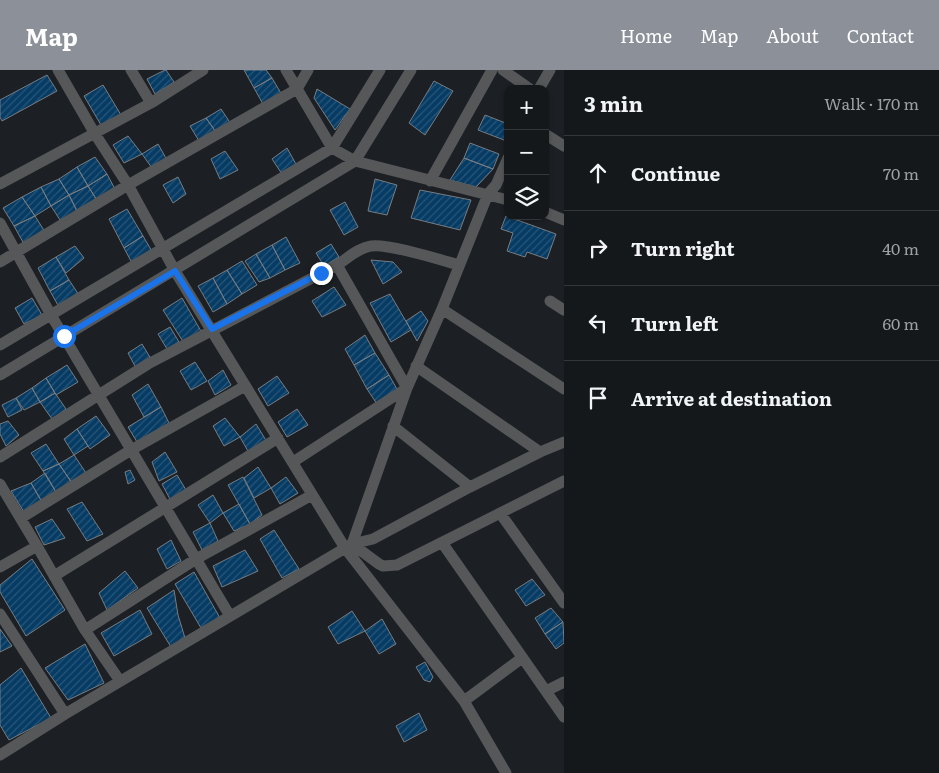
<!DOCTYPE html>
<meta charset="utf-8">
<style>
body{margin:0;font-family:Literata,serif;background:#1e2124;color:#f1f3f6}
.controls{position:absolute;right:15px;top:15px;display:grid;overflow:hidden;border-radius:10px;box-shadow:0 1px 4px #0004}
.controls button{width:45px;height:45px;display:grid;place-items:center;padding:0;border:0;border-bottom:1px solid #34373a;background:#15181b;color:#f1f3f6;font:25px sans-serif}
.stop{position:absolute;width:15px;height:15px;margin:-11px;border:4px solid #1a73e8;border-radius:50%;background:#fff}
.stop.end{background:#1a73e8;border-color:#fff;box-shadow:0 1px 5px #0008}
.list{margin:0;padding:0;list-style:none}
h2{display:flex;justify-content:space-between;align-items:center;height:65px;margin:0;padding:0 20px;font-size:21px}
h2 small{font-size:16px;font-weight:400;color:#9da0a3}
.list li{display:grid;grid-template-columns:32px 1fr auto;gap:15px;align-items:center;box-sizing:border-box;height:75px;padding:0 20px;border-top:1px solid #34373a}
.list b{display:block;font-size:19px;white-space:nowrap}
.list em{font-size:16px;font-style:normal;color:#9da0a3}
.icon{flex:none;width:28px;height:28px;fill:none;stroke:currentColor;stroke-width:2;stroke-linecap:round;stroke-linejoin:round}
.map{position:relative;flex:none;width:564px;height:703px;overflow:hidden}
header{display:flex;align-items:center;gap:30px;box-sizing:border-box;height:70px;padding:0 25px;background:#8c9099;color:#fff}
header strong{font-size:24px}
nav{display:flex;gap:28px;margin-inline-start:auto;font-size:18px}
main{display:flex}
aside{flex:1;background:#15181b}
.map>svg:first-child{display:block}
.building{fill:url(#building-hatch);stroke:#777c81}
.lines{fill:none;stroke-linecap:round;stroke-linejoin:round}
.minor{stroke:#555759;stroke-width:11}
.route{stroke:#1a73e8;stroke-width:6}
</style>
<header>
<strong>Map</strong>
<nav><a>Home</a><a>Map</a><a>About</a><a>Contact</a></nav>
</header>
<main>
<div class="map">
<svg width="564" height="703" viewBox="0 0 564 703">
<defs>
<pattern id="building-hatch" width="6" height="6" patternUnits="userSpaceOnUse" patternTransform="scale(1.25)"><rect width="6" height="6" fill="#063b64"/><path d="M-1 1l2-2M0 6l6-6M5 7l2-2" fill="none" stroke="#295679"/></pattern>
</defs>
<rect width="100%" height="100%" fill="#1c2024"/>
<path class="building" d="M165,0H166L174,12L155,24L147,9Z
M244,0H266L272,8L254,18Z
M47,5L57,21L2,51L0,47V30Z
M272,8L282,25L263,34L254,18Z
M434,11L453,21L425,65L409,53Z
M103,15L121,45L101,55L84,26Z
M317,19L350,39L335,60L314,28Z
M221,39L231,54L216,62L206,48Z
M485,45L508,54V62L504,70L478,60Z
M206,48L216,62L199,71L190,56Z
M128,66L142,84L124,93L113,75Z
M470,73L499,84L493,99L464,88Z
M158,74L167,90L152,98L142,84Z
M287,78L297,96L282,104L272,89Z
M225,81L238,100L220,109L211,89Z
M95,87L107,104L88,116L77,97Z
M464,88L493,99L476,117L450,110Z
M77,97L88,116L69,125L59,109Z
M107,104L116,121L98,132L88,116Z
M178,107L186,124L173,133L163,115Z
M59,109L69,125L51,136L41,117Z
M375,109L397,115L387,145L368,141Z
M88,116L98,132L78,143L69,125Z
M41,117L51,136L35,146L22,127Z
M420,120L471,130L460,160L411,148Z
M69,125L78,143L62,153L51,136Z
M22,127L35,146L14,156L3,138Z
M345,132L358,157L344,165L330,140Z
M127,139L143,166L124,178L109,149Z
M35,146L45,162L24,174L14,156Z
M506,146L556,164L547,189L527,182L525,187L507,181L513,163L501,159Z
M143,166L153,183L132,193L124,178Z
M286,167L300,193L285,200L272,175Z
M331,174L339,187L324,196L316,183Z
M272,175L285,200L270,208L256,184Z
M75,176L84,188L66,203L56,187Z
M256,184L270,208L259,212L245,191Z
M56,187L69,210L50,221L38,198Z
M371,190L393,192L402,202L383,214Z
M242,191L257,215L242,224L227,200Z
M227,200L242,224L227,234L213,208Z
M213,208L227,234L213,242L198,216Z
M69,210L79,225L59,237L50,221Z
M334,217L346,235L322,247L312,231Z
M390,224L411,260L391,272L370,233Z
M32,228L42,245L24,254L15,238Z
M182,228L202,263L184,273L163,240Z
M421,241L428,251L417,271L406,251Z
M170,257L179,272L167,279L158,264Z
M365,265L375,283L354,295L345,279Z
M142,274L151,289L136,298L128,283Z
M375,283L389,305L367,319L354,295Z
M195,292L207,311L191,320L180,301Z
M67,295L78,312L56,325L46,308Z
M223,300L231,315L215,325L208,311Z
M389,305L398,321L377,334L367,319Z
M277,306L289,323L268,336L258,319Z
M46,308L55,323L40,332L32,318Z
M148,314L161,337L144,347L132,325Z
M32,318L40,332L24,340L16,328Z
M55,323L66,339L52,349L40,332Z
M16,328L22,340L8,347L2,335Z
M161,337L169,353L137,372L128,357Z
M297,339L308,355L287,367L278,352Z
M96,346L110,365L90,379L77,359Z
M225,348L240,367L224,376L213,356Z
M8,351L19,365L6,376L0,364V354Z
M256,354L267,372L249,383L240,367Z
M77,359L88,376L74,385L64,369Z
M46,374L59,394L43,401L31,383Z
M165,382L177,402L159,411L152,392Z
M74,385L86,403L72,413L59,394Z
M59,394L72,413L56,422L43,401Z
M258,397L271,418L254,428L244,408Z
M130,400L135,410L128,414L125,402Z
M45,403L56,422L42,432L31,413Z
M177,405L186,420L171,431L162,414Z
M243,407L262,445L250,454L228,415Z
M286,407L298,423L280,434L271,418Z
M31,413L42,432L24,442L11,421Z
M213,425L223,443L210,453L198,435Z
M82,432L103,464L87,471L67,439Z
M239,434L250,454L234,461L223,443Z
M52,449L65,468L44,475L35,457Z
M210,453L218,471L202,480L193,462Z
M274,460L299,499L282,508L260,469Z
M171,470L181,491L167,499L157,479Z
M245,480L258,501L222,517L213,496Z
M32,489L65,540L26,566L0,522V515Z
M125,501L138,518L107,540L99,523Z
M194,502L220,548L201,558L175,514Z
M532,509L545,525L526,536L515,520Z
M174,520L178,545L185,568L171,577L147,538Z
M551,538L563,552L545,564L535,548Z
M140,540L152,564L114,586L101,563Z
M352,541L365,561L338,574L328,557Z
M382,549L396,574L379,584L365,561Z
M563,552L564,573L556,579L545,564Z
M0,559L12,576L0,582Z
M85,574L104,613L68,630L45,598Z
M425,592L433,607L430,612L424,610L416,597Z
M21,598L51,648L9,670L0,655V615Z
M419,643L427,660L404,672L396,656Z"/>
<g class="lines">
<path class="minor" d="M58,0L95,64L128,115L175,201L345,478L464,631L506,703
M131,0L151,33
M286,0L332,78L355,91L508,130
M503,0L530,19
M539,19L550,0
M545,64L564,76
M430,111L492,0
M0,114L151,33L203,0
M545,142L564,150
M0,153L51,245L230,546
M0,192L128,115L297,19L308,0
M550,231L564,240
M442,239L564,319
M0,275L332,78L380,0
M416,296L540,382
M0,305L355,91L411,0
M393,356L470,417
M0,387L148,294L337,195C348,188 358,178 371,176C387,173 441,190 459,195
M293,392L407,318L337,195
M0,414L37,476L85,560L120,611
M500,443L564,533
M21,448L131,380L245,316
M352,474L407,318L442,239L488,124L496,115L508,88
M352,474L379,494L383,496L397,495L564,411
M443,474L564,647
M0,497L37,476
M54,506L278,368
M0,544L65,644
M85,560L196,489L312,425
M546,621L564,612
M464,631L522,588
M0,685L65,644L352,474L373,469L470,417L540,382L564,372"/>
</g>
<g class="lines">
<path class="route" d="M64,266L175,201L212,259L321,203"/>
</g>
</svg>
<div class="controls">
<button>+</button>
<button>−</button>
<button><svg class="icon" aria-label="layers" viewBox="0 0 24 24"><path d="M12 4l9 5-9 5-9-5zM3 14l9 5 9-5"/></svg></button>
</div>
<div class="stop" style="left:64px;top:266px"></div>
<div class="stop end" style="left:321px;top:203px"></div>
</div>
<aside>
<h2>3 min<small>Walk · 170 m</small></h2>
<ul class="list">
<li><svg class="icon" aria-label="ahead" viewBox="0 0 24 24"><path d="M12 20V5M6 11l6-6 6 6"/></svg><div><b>Continue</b></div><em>70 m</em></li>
<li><svg class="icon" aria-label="right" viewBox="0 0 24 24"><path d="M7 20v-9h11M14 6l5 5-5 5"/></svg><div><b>Turn right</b></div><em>40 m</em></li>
<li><svg class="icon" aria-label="left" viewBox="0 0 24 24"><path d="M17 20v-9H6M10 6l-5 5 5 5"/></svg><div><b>Turn left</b></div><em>60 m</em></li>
<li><svg class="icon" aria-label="arrive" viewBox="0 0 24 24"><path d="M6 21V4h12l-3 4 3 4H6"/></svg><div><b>Arrive at destination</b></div></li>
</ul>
</aside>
</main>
